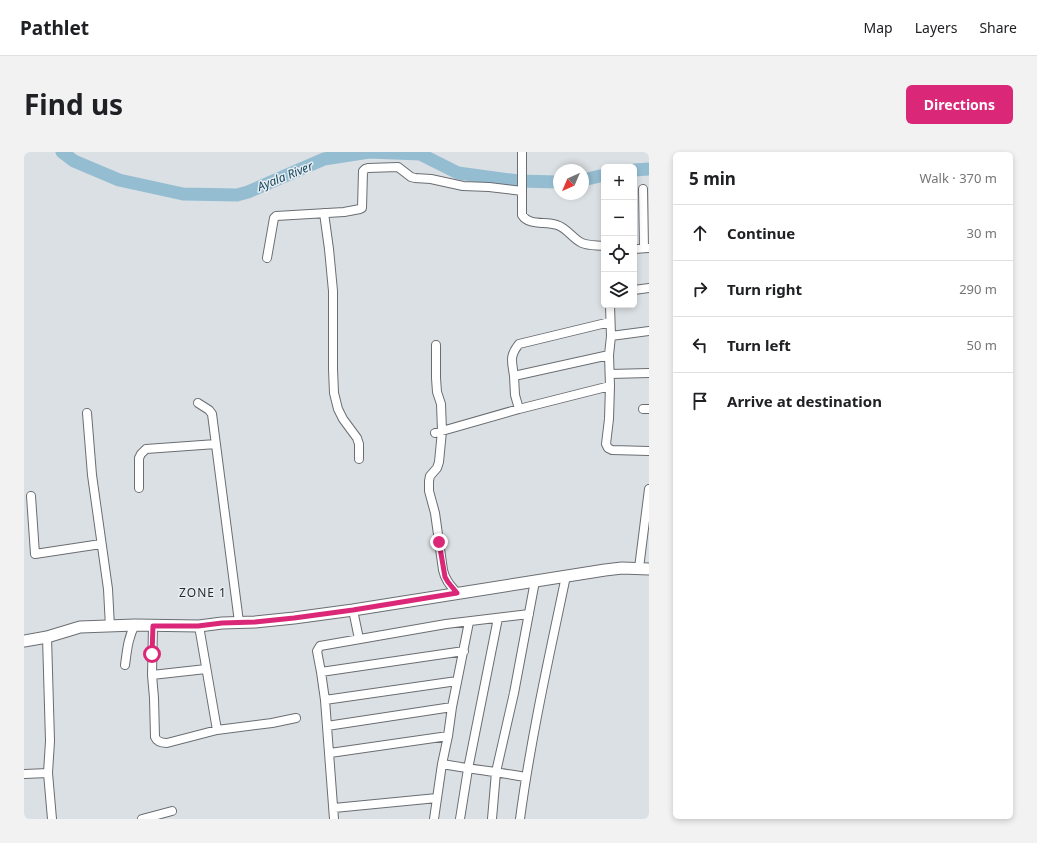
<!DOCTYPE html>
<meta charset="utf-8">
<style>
body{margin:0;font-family:"Noto Sans",sans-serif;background:#f2f2f2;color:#202124}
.controls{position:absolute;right:12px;top:12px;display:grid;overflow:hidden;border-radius:6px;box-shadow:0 2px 6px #0003}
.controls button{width:36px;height:36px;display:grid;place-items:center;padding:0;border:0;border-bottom:1px solid #e0e0e0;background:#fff;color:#202124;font:20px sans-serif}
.compass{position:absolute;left:529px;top:12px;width:36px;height:36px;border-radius:50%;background:#fff;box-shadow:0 2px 6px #0003;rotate:224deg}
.stop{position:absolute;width:12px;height:12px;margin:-9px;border:3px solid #db2777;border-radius:50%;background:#fff}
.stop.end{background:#db2777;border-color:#fff;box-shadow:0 1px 4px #0008}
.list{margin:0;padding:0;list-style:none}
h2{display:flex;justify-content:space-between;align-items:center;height:52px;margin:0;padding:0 16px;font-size:17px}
h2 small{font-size:13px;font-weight:400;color:#757577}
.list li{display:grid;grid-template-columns:26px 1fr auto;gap:12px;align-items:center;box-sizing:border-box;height:56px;padding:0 16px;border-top:1px solid #e0e0e0}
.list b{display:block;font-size:15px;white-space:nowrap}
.list em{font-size:13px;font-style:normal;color:#757577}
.icon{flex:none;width:22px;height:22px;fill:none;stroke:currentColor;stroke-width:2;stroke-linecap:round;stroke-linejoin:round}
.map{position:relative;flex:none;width:625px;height:667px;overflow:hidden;border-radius:6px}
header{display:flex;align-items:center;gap:24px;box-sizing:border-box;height:56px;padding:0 20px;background:#fff;border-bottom:1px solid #e0e0e0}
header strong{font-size:19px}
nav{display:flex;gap:22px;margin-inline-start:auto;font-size:14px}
.intro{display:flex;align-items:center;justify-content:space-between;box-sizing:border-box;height:96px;padding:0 24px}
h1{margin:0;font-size:28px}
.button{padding:10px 18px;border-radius:6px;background:#db2777;color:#fff;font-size:14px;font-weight:700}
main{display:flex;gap:24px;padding:0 24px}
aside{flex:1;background:#fff;border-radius:6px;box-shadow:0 2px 6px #0003}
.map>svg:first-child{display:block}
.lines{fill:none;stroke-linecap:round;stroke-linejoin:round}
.river{stroke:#95bdd1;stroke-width:13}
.street-casing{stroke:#6a6e72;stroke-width:10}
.secondary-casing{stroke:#6a6e72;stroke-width:13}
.street{stroke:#fff;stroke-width:8}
.secondary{stroke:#fff;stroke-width:11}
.route{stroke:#db2777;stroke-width:5}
.labels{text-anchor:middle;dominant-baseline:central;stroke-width:3;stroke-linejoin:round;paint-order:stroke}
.water-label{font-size:12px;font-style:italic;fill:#13485e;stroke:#e8edf2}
.neighbourhood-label{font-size:12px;letter-spacing:1px;fill:#272b2e;stroke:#e8edf2}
</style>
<header>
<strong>Pathlet</strong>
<nav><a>Map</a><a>Layers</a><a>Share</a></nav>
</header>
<div class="intro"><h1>Find us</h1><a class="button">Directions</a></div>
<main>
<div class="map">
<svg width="625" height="667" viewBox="0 0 625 667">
<rect width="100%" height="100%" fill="#dbe0e4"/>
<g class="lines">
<path class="river" d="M38,0L50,9L95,28L159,42L213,43L224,40L300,7L345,0L396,2L434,21L494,29L535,30
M610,18L625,17
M559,28L580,23"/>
<g class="street-casing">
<path id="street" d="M498,0V63C505,74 521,69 533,73C543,76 549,87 558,91C565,94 573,93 580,94
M619,37L620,96
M300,61L305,97L309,139V217L310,241L314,257L319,267L333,286L335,292V307
M610,97L624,96
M243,106L250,66L252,64L320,60L336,57L338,56L339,19L341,17L344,16L374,15L387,25L391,26L407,27L439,34L465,35L498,39
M610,138L625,136
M586,153L587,184L585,203L586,234L585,267L582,292L584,296L588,298L625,299
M587,184L625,179
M412,193V226L413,240L417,252L418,279L415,310L413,316L406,324L405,329V339L411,361L419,418C421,428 427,434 433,441
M586,222L625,221
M490,224C488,210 485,204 495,192L586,170
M174,251L185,258L188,262L215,470
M495,257L491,243L490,224L585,203
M619,257H625
M63,261L68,323L84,437L86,475
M411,281L495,257L586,234
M115,336V306L117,302L122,297L192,292
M7,344L11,402L77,392
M615,416L625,337
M329,458L335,487
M129,474L128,523L130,546L131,585C133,590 137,591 143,591L193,578L248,571L272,566
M175,474L193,578
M23,485L26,589L24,621L28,667
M101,513C103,499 104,485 111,473
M297,520L440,499
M128,523L182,517
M301,548L433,529
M303,574L428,555
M306,601L424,584
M418,612C446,617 474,620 501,625
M0,622L24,621
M310,656L413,646
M118,667L148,659
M310,667L301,548L297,520L293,499L296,494L422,472L505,462
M410,667L418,612L424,584L428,555L445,470
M436,667L444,617L474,466
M468,667L472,620L490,541L511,429
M496,667C507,585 525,505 542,424"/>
</g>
<g class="secondary-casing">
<path id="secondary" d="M0,489L23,485L56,475L111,473L175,474L198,471L231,470L270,466L329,458L581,418L598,416L625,417"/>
</g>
<use href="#street" class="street"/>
<use href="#secondary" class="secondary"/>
</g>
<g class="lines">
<path class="route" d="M128,502L129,474H174L198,471L231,470L270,466L329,458L433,441L424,430L421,425L415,390"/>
</g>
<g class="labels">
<g class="water-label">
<text transform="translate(261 24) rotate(-22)">Ayala River</text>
</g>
<g class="neighbourhood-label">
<text x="179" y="440">ZONE 1</text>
</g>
</g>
</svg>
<div class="controls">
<button>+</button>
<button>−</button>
<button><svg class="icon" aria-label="locate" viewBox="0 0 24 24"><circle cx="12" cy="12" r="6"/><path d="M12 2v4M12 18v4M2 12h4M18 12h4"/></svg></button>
<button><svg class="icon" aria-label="layers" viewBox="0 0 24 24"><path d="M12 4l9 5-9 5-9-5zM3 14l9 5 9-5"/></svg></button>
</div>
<svg class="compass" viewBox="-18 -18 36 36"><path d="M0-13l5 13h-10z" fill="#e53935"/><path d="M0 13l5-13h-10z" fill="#757577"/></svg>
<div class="stop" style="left:128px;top:502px"></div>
<div class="stop end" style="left:415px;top:390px"></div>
</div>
<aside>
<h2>5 min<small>Walk · 370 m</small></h2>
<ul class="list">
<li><svg class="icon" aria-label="ahead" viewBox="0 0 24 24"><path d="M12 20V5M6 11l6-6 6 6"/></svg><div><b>Continue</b></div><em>30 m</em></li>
<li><svg class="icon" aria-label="right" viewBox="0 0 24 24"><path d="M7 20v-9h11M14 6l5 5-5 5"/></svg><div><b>Turn right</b></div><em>290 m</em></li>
<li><svg class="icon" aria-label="left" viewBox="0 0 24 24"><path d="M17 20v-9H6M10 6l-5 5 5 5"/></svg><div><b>Turn left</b></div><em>50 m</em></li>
<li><svg class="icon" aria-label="arrive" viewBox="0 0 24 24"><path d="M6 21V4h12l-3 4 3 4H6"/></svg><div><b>Arrive at destination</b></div></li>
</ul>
</aside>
</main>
